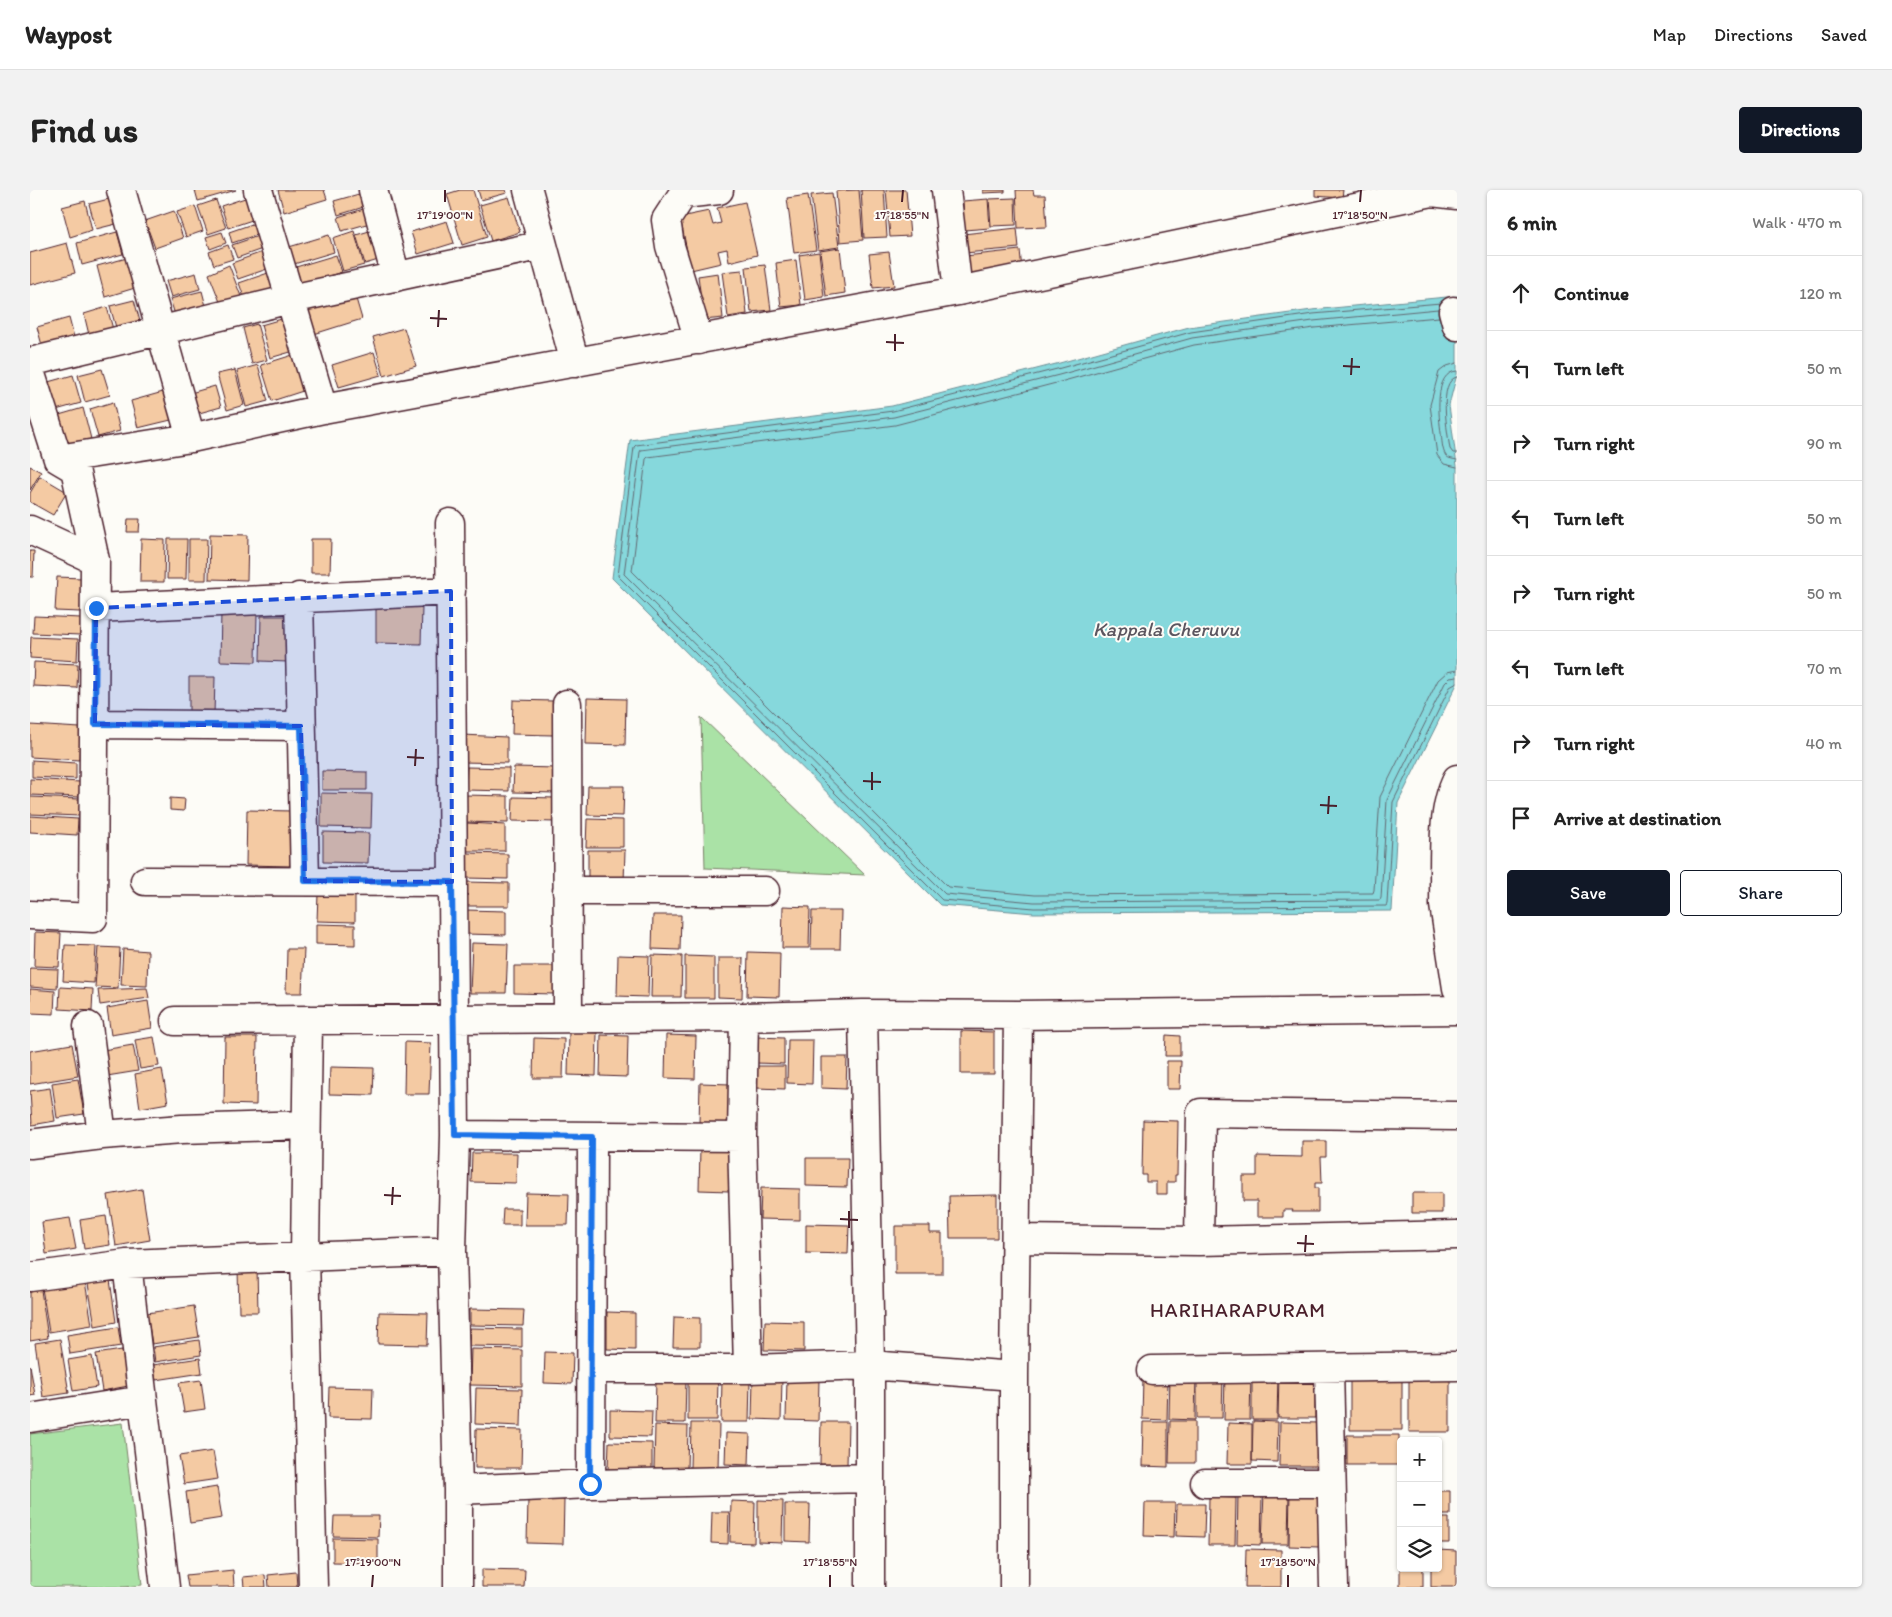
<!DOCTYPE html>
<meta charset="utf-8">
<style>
body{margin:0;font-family:Itim,sans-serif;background:#f2f2f2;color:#222}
.controls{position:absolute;right:15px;bottom:15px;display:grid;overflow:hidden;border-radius:5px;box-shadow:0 1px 4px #0004}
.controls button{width:45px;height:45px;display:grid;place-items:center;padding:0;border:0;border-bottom:1px solid #e0e0e0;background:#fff;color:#222;font:25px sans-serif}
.stop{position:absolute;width:15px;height:15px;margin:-11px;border:4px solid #1a73e8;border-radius:50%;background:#fff}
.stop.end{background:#1a73e8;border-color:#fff;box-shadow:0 1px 5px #0008}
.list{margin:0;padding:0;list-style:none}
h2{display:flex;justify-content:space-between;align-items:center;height:65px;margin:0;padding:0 20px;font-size:21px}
h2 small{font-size:16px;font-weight:400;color:#767676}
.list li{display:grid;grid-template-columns:32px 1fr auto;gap:15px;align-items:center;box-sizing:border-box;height:75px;padding:0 20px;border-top:1px solid #e0e0e0}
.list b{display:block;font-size:19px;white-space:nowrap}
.list em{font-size:16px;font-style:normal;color:#767676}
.actions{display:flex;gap:10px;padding:15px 20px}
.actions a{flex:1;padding:11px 0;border:1px solid #111827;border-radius:5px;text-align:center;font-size:18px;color:#111827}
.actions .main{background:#111827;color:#fff}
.icon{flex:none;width:28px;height:28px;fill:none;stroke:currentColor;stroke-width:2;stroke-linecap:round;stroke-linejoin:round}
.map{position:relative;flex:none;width:1427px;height:1397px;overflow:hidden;border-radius:5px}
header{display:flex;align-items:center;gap:30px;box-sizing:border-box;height:70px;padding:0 25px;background:#fff;border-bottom:1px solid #e0e0e0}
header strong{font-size:24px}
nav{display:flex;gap:28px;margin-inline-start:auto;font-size:18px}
.intro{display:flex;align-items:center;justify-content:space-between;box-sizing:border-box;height:120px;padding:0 30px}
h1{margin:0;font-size:35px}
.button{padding:12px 22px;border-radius:5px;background:#111827;color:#fff;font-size:18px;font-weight:700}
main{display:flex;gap:30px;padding:0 30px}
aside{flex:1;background:#fff;border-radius:5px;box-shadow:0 1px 4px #0004}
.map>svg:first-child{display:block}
.green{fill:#aae2a6;stroke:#7a8068}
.water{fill:#86d8dc;stroke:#6e8e95}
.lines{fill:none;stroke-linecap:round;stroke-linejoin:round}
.shore{stroke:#626972;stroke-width:1}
.building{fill:#f4caa3;stroke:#4a1f2b}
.minor-casing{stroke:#4a1f2b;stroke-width:31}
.minor{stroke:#fdfcf7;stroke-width:28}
.route{stroke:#1a73e8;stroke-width:6}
.marked{fill:#1d4ed8;fill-opacity:0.2;stroke:#1d4ed8;stroke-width:4;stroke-dasharray:10 6;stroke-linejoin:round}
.ticks{fill:none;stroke:#4a1f2b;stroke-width:2}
.labels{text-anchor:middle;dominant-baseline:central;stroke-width:4;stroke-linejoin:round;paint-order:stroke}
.water-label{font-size:20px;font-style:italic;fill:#5c5660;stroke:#fdfcf7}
.neighbourhood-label{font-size:20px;letter-spacing:1px;fill:#4a1f2b;stroke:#fdfcf7}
.ticks-label{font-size:12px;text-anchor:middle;fill:#4a1f2b;stroke:#fdfcf7;stroke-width:4;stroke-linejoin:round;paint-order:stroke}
</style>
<header>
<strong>Waypost</strong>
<nav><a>Map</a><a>Directions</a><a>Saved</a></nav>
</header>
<div class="intro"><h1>Find us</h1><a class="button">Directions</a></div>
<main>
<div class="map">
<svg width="1427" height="1397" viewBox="0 0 1427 1397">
<rect width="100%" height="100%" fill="#fdfcf7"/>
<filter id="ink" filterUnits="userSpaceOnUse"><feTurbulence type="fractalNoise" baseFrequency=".02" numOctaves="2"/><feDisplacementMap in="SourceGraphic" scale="10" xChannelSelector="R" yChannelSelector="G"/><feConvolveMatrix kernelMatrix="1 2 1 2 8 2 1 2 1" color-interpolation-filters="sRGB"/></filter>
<g filter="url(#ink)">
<path class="green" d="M671,527L835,685L675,678Z
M93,1233L112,1395L94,1397H0V1244Z"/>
<path class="water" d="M1427,106V184L1419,215L1427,276V494L1368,613L1362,721L1004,723L910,715L582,388L600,250L862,216L1026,174L1159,137L1282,120Z"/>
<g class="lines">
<path class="shore" d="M1411,113L1283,124L1161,142L1027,179L863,221L606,255L604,257L588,386L912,710L1004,718L1356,716L1357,714L1363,612L1420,497L1427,493
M1408,119L1283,131L1162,148L1029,185L864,227L611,260L610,262L594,384L915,704L1004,712L1350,710L1351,708L1357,610L1415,493L1420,488L1427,487
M1409,127L1284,138L1164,155L1030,192L865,235L618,267L616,269L602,381L918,697L1005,705L1343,703L1344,700L1350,607L1408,490L1417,482L1427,480
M1427,173L1417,176L1409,182L1400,215L1407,265L1414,274L1427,277
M1427,181C1403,182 1409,227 1411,243C1412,250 1412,260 1416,266C1419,269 1423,269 1427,270
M1427,187C1407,190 1418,245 1420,259L1423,263H1427"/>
</g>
<path class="building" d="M165,0H206L168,11Z
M248,0H294L297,9L254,22Z
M430,0H443L457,47L432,55L417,4Z
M448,0H476L477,3L451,10Z
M829,0L833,50L810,52L806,1Z
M831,0H854L857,47L834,48Z
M856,0H876L880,46L860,47Z
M953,0H975V2L953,3Z
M986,0H1003L1004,5H1015L1017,37L988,38Z
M1285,0H1313L1312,8L1285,6Z
M336,2L340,15L308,25L304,11Z
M802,3L809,57L788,60L781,5Z
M778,5L786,60L764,63L757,8Z
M218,7L225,29L198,38L191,16Z
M479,7L490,42L461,51L450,15Z
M83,8L90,33L66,39L59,14Z
M985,8L986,35L961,36L959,9Z
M958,9L960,38L934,40L933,11Z
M186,10L196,38L178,44L168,16Z
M55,11L62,40L40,47L32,17Z
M715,12L727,65L699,72L697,59L688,61L691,73L661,80L650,27L679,21L683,35L691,33L687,18Z
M165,16L173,41L156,47L147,22Z
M343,16L347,31L312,41L308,27Z
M144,21L153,48L125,58L115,31Z
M417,31L424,53L388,64L381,42Z
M225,33L229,44L202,53L199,42Z
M987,38L989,58L935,63L933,44Z
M346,39L355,68L335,74L326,45Z
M324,41L334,75L313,81L303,48Z
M87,42L93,64L52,75L47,53Z
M192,42L196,53L180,59L176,47Z
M231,45L235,58L207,68L202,55Z
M299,45L304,62L264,74L259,57Z
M37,53L45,83L0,95V63Z
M198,55L203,69L184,75L179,62Z
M810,58L815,103L796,106L790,61Z
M990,60L992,80L937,86L935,66Z
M235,61L240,78L208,89L202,73Z
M789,62L794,107L775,110L769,65Z
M859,62L864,96L843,98L839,64Z
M306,65L312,82L271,94L266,77Z
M97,68L105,98L75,107L67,76Z
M766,70L771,115L751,117L746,73Z
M199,75L212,109L192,117L179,84Z
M735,75L741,120L721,122L716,77Z
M712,80L717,124L698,127L692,82Z
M241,82L247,99L215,110L209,93Z
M166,83L170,99L141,107L136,91Z
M688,83L693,128L674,130L668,86Z
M172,101L177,120L146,128L140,109Z
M324,102L332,129L284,144L276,116Z
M104,110L111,135L87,141L80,116Z
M77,117L84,143L60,149L54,124Z
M39,128L45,151L13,159L7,137Z
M255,128L264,161L240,168L231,135Z
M227,134L237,170L222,174L213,138Z
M374,138L386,176L354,186L343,147Z
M344,162L351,185L309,197L302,175Z
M266,164L276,200L242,211L231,175Z
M228,175L238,211L216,217L207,181Z
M72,179L80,205L55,212L48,185Z
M205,180L214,215L197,220L187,184Z
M43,185L51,213L26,220L18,192Z
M185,196L191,217L162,225L157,204Z
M133,202L141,230L108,238L101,211Z
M83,212L90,241L68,247L60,219Z
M53,218L61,249L37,255L29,225Z
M0,276L11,282L0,300Z
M10,286L37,302L23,325L0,312V303Z
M98,329H110L109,342H97Z
M180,344L218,345L217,390L179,389Z
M111,349L135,350L134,392H110Z
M138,349H157L156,389H137Z
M159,349H177L176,390H159Z
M281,349H301L300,383H281Z
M0,361H4L3,387H0Z
M27,387L52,388L50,422L25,421Z
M346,416L392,417L391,454L346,453Z
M191,422L227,423L226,472L190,471Z
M4,426L51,428L50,445L3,443Z
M231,426H259L258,472L230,471Z
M1,447L48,449L47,471L0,468Z
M4,472L48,474L47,498L3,496Z
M159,487H185L184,525H159Z
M557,508L596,509L595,555L556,554Z
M483,510L523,511V545L482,544Z
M0,535L50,538L49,570L0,567Z
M432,545L477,547V573L432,572Z
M2,570L46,573V589L2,587Z
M437,577L479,578V601L436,600Z
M484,577L526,578V603L483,602Z
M292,581L337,582V600H292Z
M0,589L50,592L49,607L0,605Z
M558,596H594L593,626L557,625Z
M291,603L342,604L341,638L291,637Z
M435,605L478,606V633L434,632Z
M0,607L50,609L49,626L0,624Z
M483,607L526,608V632L482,631Z
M140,608L155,609L154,621L140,620Z
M217,620L262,621L260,676L216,675Z
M0,626L48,629L47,645L0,642Z
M557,629L593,630V657H556Z
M437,633L475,635V661H436Z
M293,642L339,643L338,673L293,672Z
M558,660H595L594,692L558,691Z
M437,663L478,664V689L436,688Z
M436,692L479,693V716H436Z
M288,704H325V732L287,731Z
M753,716L780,717L779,758H752Z
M435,720L476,721V745L435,744Z
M782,721H811L810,759H781Z
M623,725H651L650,760L622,759Z
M286,734L325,735V755L286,754Z
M5,742L31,743L29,777L4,776Z
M442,753L478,754L476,803H440Z
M35,755L66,756L64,793L33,791Z
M68,757L90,758L88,798L65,797Z
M93,759L118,761L117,796L91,795Z
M257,759H274L272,803H256Z
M718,762L750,763L749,807L717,806Z
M588,765L619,766L618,807L587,806Z
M622,765L652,766L651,807H621Z
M655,766L684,767V808H655Z
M688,768H713L712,808L688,807Z
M484,776H525L524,804L484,803Z
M0,778L28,779L27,799L0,797Z
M30,797L63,799L62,821L29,819Z
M117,798L119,808L70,815L68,800Z
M0,799L25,801L24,824L0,823Z
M118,811L122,838L81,845L77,818Z
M931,841L964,842V884H931Z
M539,842L567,843L566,886L538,885Z
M571,845L598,846L597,887L570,886Z
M636,845L666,846L665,889L635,888Z
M1136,845L1150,846V866H1135Z
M124,847L129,876L110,879L105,850Z
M195,847H227L226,915L194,914Z
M727,847L754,848V874L726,873Z
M504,848L534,849L533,888H503Z
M758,850H783L782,894L757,893Z
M375,852L401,853L399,904H374Z
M42,854L48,886L0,894V861Z
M103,855L108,881L77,886L73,860Z
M791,867H817L816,899L791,898Z
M1137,871H1151L1150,899H1137Z
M727,876H755V899L726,898Z
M300,877L344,878L343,905L299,904Z
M132,879L138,913L110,918L105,884Z
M48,889L54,924L27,928L22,893Z
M670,893L700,894V934H669Z
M20,898L25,931L2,935L0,901Z
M1113,930L1148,931L1147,985H1145V992H1137V1004H1126V992H1116V985H1112Z
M1272,951H1296V967H1291L1292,993H1285V998H1288V1022H1262L1263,1020H1253V1027H1227V1011H1213V986H1227V966L1272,967Z
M670,959H700L699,1001L669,1000Z
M442,963H487L486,993L441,992Z
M776,968H818L817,997L776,996Z
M731,998L770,999V1030L730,1029Z
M112,999L120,1050L86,1056L78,1005Z
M496,1003L539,1004L538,1035H495Z
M1382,1003H1412V1023H1382Z
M967,1005V1048H920L919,1006Z
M473,1019H490V1035H472Z
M76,1026L80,1055L54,1059L50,1030Z
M40,1028L46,1059L16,1064L12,1032Z
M776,1034L819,1035L818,1064L776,1063Z
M865,1036H900V1043H912V1084H865Z
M227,1078L228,1122H209L208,1079Z
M80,1090L86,1132L65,1136L58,1094Z
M55,1091L62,1135L19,1142L12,1098Z
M11,1100L18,1148L0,1151V1102Z
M164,1116L169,1147L122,1154L117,1123Z
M440,1119L494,1120L493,1136L440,1135Z
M349,1122L398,1123L397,1155L348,1154Z
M577,1122L605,1123V1160L577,1159Z
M644,1127L670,1128V1157H643Z
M735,1131L774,1132V1161L734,1160Z
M88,1137L91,1156L40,1164L37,1145Z
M440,1138L492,1139V1157L439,1156Z
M30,1149L39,1203L13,1207L5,1153Z
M169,1150L171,1165L125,1172L123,1157Z
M441,1159L492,1160V1196L440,1195Z
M92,1160L98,1196L72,1201L66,1164Z
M515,1162L543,1163L542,1194L514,1193Z
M62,1166L67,1197L43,1201L38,1170Z
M170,1168L172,1183L126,1190L123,1175Z
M0,1175L5,1205L0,1206Z
M1222,1182L1248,1183L1247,1230H1222Z
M1167,1183H1193L1192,1228H1167Z
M1195,1183H1221L1220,1230H1194Z
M1140,1184H1166L1165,1230L1139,1229Z
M1249,1184L1285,1185V1228H1248Z
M1320,1186H1372V1240H1320Z
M1379,1186H1420V1242H1379Z
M626,1188L656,1189L655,1233H625Z
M723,1188L752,1189L751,1230L722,1229Z
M757,1188L789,1189L788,1231L756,1230Z
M1113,1188L1138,1189L1137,1230L1112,1229Z
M658,1189L688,1190L687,1230H658Z
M171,1190L175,1219L154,1222L149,1193Z
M692,1190H720L719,1232H691Z
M299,1197L343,1198L342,1229L298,1228Z
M446,1198L492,1199L491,1236L445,1234Z
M580,1220L622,1221L621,1247L580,1246Z
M1140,1231H1165V1273H1139Z
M1223,1231L1248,1232L1247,1272L1222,1271Z
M791,1232H818L817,1275L790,1274Z
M1113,1232H1138V1277L1112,1276Z
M1250,1232L1288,1233L1287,1276H1249Z
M661,1233H689L688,1279L660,1278Z
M1198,1233L1222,1234V1274H1197Z
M625,1235L658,1236L657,1279L624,1278Z
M446,1239L492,1240L491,1278H445Z
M696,1243L720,1244L719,1275L695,1274Z
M1317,1245H1369V1275H1317Z
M579,1252L622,1253V1280L578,1279Z
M183,1261L188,1289L154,1294L149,1266Z
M187,1297L192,1328L160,1333L156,1302Z
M1260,1299L1290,1300L1289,1357L1259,1356Z
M1408,1301H1420V1325H1408Z
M1234,1302L1259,1303L1258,1354H1232Z
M1208,1304L1232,1305L1231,1355L1207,1354Z
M1179,1307L1206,1308L1205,1355H1178Z
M498,1309L534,1310L533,1354L497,1353Z
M728,1310L753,1311L752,1353L728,1352Z
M701,1311L725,1312L724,1353L700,1352Z
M1115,1313H1145L1144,1347L1114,1346Z
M755,1314H780L779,1352L755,1351Z
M1147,1314H1175L1174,1347L1146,1346Z
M682,1322H699L698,1354L681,1353Z
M304,1326H349L348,1347L303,1346Z
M1408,1328H1419V1353H1408Z
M303,1348L348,1349V1373L303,1372Z
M1216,1359L1251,1360V1397H1215Z
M1370,1359L1371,1378H1393V1397H1370Z
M1408,1360L1426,1361V1397H1401V1378H1408Z
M452,1379L495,1380L494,1397H452Z
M203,1380L204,1397H158L156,1385Z
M266,1382L267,1397H239L238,1385Z
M235,1385L236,1397H214L213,1387Z"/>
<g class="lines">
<g class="minor-casing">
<path id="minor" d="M91,0L161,248
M228,0L293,219
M343,0L366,87
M498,0L545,173
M1402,2L1427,5
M928,101L1402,2V0
M1423,121L1427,136
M669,150L640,56L636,30L653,4L689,0
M0,172L261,109L513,55
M0,181L28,269L45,279L65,370L0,340
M28,269L161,248L293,219L928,101L916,0
M420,333L425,945L422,1061L428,1300V1397
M269,407L275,691
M66,418L421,401
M537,514L538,828
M65,534L271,536
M115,691L422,692
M537,701H735
M1414,715C1415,677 1410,622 1427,589
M1427,716L1414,715L1427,798
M0,725L63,728L65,370
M833,824L840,1175V1397
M714,827L712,947L718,1179
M278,830L275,1066L283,1397
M145,831L714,827L833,824L988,825L1427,820
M58,836L72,945
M425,945L712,947
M0,954L72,945L152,939L276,935
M986,1049L1169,1051L1427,1045
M1169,1051L1171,923L1427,926
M97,1074L135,1397
M0,1087L97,1074L422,1061
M1299,1178L1304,1397
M562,1179H718L840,1175L984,1186
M1122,1180L1427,1176
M0,1228L113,1210
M1175,1293H1301
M561,1294L562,947
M428,1300L561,1294L839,1288
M984,1397V1186L988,825"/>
</g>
<use href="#minor" class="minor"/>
</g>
</g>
<g class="lines" filter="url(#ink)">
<path class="route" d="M66,418L65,534L271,536L275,691L422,692L425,945L562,947L560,1294"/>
</g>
<path class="marked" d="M421,401L422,692L275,691L271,536L65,534L66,418Z"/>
<path class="ticks" d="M415,12V0M872,12L873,0M1330,12L1331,0M400,128L417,129M408,137L409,120M856,152L874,153M865,161V144M1313,176L1330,177M1321,185L1322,168M377,567L394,568M385,576L386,559M833,591L851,592M842,600V582M1290,615L1307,616M1298,624L1299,606M354,1005L371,1006M362,1015L363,997M810,1029L828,1030M819,1038V1021M1267,1053L1284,1054M1275,1062L1276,1045M342,1397L343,1385M800,1397V1385M1258,1397V1385"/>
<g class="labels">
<g class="water-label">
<text x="1136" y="439">Kappala Cheruvu</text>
</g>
<g class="neighbourhood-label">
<text x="1208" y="1120">HARIHARAPURAM</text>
</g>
</g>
<g class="ticks-label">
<text x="415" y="29">17°19'00"N</text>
<text x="872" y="29">17°18'55"N</text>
<text x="1330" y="29">17°18'50"N</text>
<text x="343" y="1376">17°19'00"N</text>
<text x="800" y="1376">17°18'55"N</text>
<text x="1258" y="1376">17°18'50"N</text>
</g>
</svg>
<div class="controls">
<button>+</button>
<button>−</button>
<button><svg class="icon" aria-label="layers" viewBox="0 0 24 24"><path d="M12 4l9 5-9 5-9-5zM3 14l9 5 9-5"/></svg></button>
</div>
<div class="stop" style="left:560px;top:1294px"></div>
<div class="stop end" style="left:66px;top:418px"></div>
</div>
<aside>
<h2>6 min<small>Walk · 470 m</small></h2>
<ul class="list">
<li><svg class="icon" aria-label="ahead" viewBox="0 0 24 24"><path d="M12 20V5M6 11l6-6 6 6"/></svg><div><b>Continue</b></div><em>120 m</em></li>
<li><svg class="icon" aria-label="left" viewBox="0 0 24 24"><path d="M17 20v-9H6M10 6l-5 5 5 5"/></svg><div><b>Turn left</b></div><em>50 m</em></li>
<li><svg class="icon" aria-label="right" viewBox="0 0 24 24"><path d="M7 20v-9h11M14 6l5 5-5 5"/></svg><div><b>Turn right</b></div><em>90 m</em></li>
<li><svg class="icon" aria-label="left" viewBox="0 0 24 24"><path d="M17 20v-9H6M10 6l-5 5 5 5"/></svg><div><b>Turn left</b></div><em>50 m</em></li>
<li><svg class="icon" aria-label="right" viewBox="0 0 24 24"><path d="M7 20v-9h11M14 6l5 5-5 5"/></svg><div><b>Turn right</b></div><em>50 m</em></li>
<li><svg class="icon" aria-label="left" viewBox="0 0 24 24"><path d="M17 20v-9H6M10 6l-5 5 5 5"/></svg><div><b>Turn left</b></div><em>70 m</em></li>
<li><svg class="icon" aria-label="right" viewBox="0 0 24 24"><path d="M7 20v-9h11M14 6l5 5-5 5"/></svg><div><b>Turn right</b></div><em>40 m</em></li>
<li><svg class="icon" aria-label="arrive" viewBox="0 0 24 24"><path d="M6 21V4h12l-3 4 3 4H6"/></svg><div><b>Arrive at destination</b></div></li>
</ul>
<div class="actions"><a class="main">Save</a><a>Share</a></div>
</aside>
</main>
